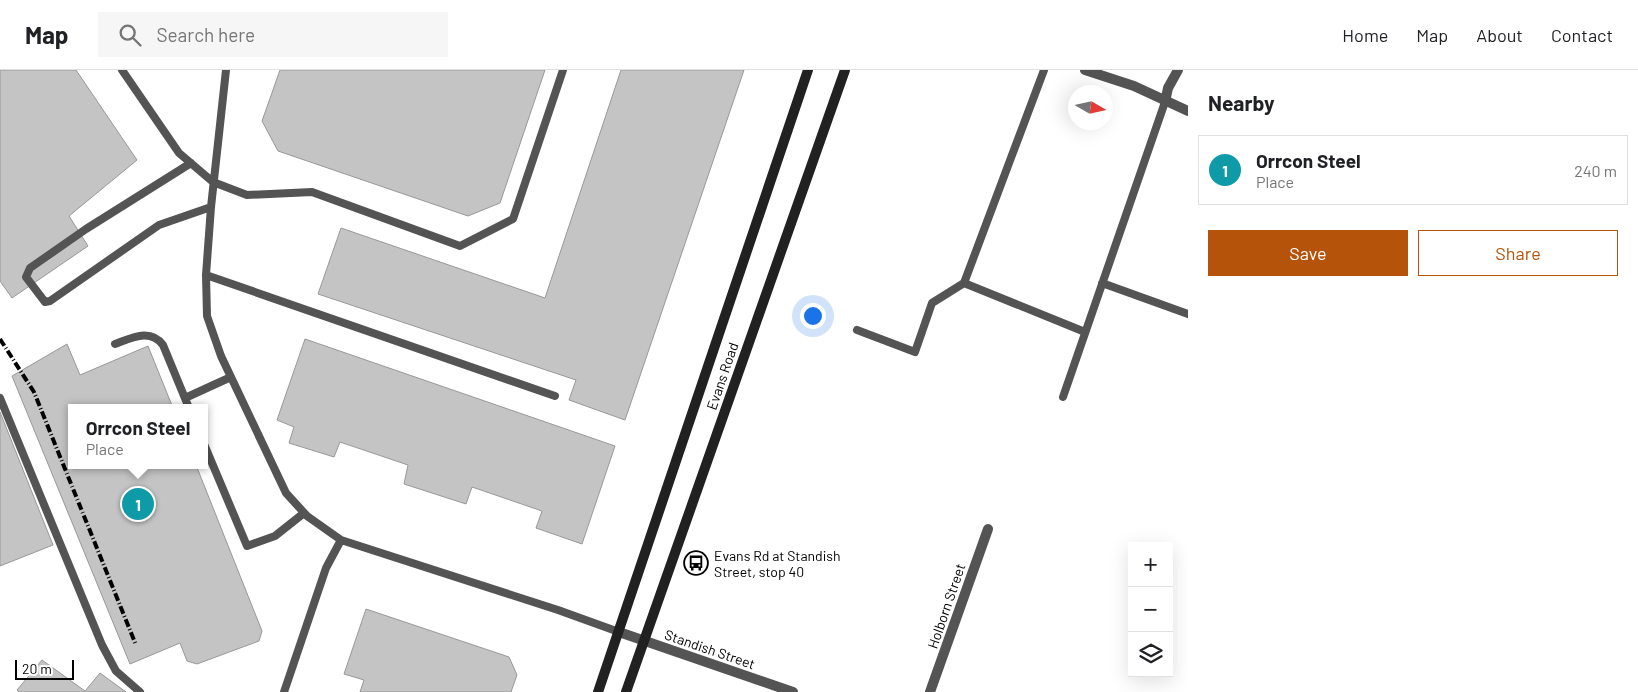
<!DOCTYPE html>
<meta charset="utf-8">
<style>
body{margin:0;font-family:Barlow,sans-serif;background:#f6f6f6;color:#202124}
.controls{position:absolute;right:15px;bottom:15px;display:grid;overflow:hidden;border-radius:0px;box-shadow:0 5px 20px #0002}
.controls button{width:45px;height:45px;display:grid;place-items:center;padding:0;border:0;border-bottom:1px solid #e0e0e0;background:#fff;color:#202124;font:25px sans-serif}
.compass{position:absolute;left:1068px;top:15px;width:45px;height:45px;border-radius:50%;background:#fff;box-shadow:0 5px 20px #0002;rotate:99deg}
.scale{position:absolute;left:15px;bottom:12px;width:59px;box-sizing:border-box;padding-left:5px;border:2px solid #000;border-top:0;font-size:14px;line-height:18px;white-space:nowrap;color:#000;-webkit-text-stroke:4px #fff;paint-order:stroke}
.you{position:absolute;left:812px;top:245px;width:18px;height:18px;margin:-12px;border:4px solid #fff;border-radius:50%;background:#1a73e8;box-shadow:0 0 0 8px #1a73e833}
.badge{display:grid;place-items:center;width:32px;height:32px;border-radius:50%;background:#b45309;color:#fff;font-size:16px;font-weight:700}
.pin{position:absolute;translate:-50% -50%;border:2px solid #fff;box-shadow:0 1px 5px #0006}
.popup{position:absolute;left:68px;top:334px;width:140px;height:65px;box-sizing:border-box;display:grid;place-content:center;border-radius:0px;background:#fff;filter:drop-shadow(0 1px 4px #0005);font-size:16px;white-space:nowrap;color:#757577}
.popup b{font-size:19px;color:#202124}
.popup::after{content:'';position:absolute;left:50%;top:100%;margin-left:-10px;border:10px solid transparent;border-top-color:#fff}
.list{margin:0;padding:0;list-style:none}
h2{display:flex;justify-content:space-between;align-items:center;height:65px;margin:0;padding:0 20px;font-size:21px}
h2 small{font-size:16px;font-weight:400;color:#757577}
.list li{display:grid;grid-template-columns:32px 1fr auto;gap:15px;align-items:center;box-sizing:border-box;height:70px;margin:0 10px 10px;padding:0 10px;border:1px solid #e0e0e0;border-radius:0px}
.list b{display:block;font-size:19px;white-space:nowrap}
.list p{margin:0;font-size:16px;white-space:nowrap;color:#757577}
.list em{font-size:16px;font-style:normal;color:#757577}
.actions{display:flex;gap:10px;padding:15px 20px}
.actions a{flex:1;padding:11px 0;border:1px solid #b45309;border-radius:0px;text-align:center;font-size:18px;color:#b45309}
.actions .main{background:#b45309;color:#fff}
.icon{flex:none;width:28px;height:28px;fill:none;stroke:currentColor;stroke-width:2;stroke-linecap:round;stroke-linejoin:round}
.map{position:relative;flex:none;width:1188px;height:622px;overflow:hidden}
header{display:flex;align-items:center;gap:30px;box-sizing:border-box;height:70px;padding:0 25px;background:#fff;border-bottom:1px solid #e0e0e0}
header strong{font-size:24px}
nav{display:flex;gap:28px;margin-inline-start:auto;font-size:18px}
.search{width:350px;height:45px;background:#f6f6f6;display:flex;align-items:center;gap:12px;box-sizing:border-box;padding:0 18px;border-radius:0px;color:#757577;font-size:19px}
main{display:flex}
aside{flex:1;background:#fff}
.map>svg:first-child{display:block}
.building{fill:#c4c4c4;stroke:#989898}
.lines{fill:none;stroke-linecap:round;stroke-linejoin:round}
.service{stroke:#545454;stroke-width:8}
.minor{stroke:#545454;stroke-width:10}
.secondary{stroke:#212121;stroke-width:10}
.rail{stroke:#000;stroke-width:4;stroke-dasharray:8 2.5 1 2.5;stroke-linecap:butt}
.labels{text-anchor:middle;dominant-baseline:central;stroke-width:4;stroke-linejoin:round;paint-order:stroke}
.street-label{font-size:14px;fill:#000;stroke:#fff}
.poi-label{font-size:14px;fill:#000;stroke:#fff;text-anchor:start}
</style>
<header>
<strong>Map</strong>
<div class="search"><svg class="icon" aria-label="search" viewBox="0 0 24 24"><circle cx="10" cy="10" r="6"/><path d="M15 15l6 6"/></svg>Search here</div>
<nav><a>Home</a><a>Map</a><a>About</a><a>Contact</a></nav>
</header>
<main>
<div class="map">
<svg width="1188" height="622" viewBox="0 0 1188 622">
<rect width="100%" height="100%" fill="#fff"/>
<path class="building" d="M0,0H76L137,90L69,146L88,176L12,228L0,211Z
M280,0H545L500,133L468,146L278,81L262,51Z
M621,0H744L625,350L569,330L576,310L318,224L341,158L545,228Z
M305,269L615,376L582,474L536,458L542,441L472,417L466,434L404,414L408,395L340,372L334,387L289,373L294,357L277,350Z
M67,274L80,305L148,276L173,338H72V395H196L262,561L259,571L197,594L187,591L180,573L130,594L12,306Z
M0,342L53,475L0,496Z
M366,539L509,587L517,605L511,622H360L364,610L344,604Z
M42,590L85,621L100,603L126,622H19L17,620Z"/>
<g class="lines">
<path class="service" d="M122,0L179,83L213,112L247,125L312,122L460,176L513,149L563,0
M226,0L211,137L206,205L207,246L221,286L286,423L307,446L341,470L558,540L619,562
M191,93L86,159L30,198L26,207L45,232L50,231L159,155L211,137
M206,205L555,326
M964,213L1085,262
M1102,213L1188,244
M857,260L915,282L932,233L964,213L1044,0
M115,274C132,268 150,258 163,275L189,338
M1063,327L1165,32
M0,328L102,575L116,601L140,622
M185,328L231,307
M204,374L247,476L275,466L304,443
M284,622L326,498L341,470"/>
<path class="minor" d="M1085,0L1134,16L1188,41
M1165,32L1168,18L1178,0
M619,562L793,622
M930,622L988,459"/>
<path class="secondary" d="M598,622L808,0
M626,622L845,0"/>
<path class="rail" d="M0,269L34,322L136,575"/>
</g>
<defs>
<g id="bus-ring" transform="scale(1.25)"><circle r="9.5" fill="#fff" stroke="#000" stroke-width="1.5"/><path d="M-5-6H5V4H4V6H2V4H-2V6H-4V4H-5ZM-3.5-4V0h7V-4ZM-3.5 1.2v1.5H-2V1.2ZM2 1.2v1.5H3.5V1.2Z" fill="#000"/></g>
</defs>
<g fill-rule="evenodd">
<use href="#bus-ring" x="696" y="493"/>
</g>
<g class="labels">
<g class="street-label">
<text transform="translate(722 306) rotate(-71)">Evans Road</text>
<text transform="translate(946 536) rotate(-71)">Holborn Street</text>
<text transform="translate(710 579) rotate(19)">Standish Street</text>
</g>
<g class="poi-label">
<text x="714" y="485">Evans Rd at Standish<tspan x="714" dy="16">Street, stop 40</tspan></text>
</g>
</g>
</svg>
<div class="controls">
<button>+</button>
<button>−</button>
<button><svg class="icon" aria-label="layers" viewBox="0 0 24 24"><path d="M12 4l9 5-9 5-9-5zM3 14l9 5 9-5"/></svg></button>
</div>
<svg class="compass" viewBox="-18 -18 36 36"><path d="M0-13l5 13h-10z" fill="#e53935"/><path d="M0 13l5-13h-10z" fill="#757577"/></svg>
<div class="scale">20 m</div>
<div class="you"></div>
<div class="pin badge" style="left:138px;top:434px;background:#0f9aa8">1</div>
<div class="popup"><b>Orrcon Steel</b>Place</div>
</div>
<aside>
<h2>Nearby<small></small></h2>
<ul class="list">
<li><span class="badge" style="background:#0f9aa8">1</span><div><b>Orrcon Steel</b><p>Place</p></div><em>240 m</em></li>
</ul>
<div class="actions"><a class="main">Save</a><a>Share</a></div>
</aside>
</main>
